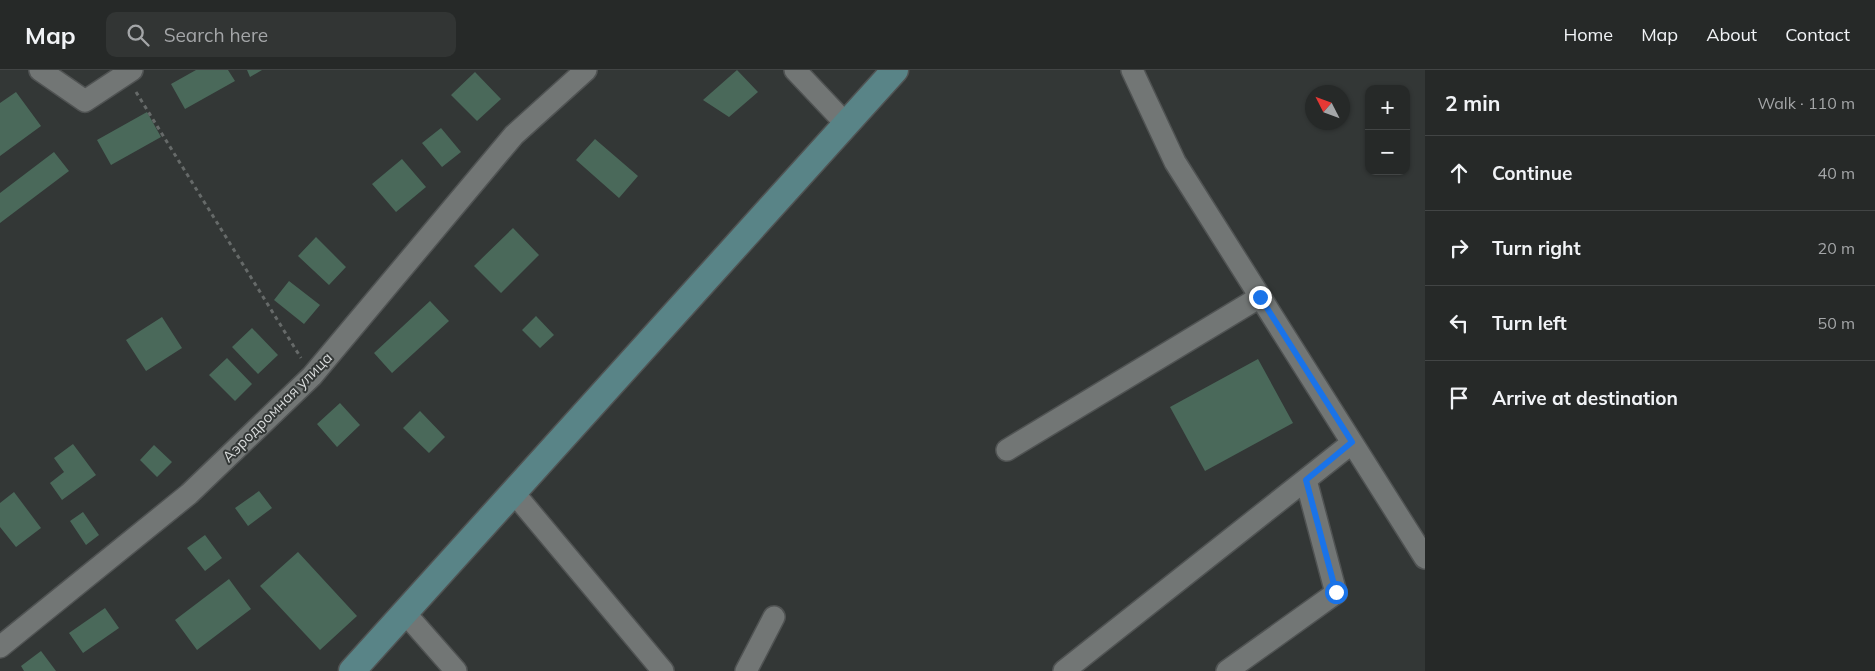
<!DOCTYPE html>
<meta charset="utf-8">
<style>
body{margin:0;font-family:Mulish,sans-serif;background:#323534;color:#f1f3f6}
.controls{position:absolute;right:15px;top:15px;display:grid;overflow:hidden;border-radius:10px;box-shadow:0 1px 4px #0004}
.controls button{width:45px;height:45px;display:grid;place-items:center;padding:0;border:0;border-bottom:1px solid #424545;background:#262928;color:#f1f3f6;font:25px sans-serif}
.compass{position:absolute;left:1305px;top:15px;width:45px;height:45px;border-radius:50%;background:#262928;box-shadow:0 1px 4px #0004;rotate:312deg}
.stop{position:absolute;width:15px;height:15px;margin:-11px;border:4px solid #1a73e8;border-radius:50%;background:#fff}
.stop.end{background:#1a73e8;border-color:#fff;box-shadow:0 1px 5px #0008}
.list{margin:0;padding:0;list-style:none}
h2{display:flex;justify-content:space-between;align-items:center;height:65px;margin:0;padding:0 20px;font-size:21px}
h2 small{font-size:16px;font-weight:400;color:#a4a6a8}
.list li{display:grid;grid-template-columns:32px 1fr auto;gap:15px;align-items:center;box-sizing:border-box;height:75px;padding:0 20px;border-top:1px solid #424545}
.list b{display:block;font-size:19px;white-space:nowrap}
.list em{font-size:16px;font-style:normal;color:#a4a6a8}
.icon{flex:none;width:28px;height:28px;fill:none;stroke:currentColor;stroke-width:2;stroke-linecap:round;stroke-linejoin:round}
.map{position:relative;flex:none;width:1425px;height:601px;overflow:hidden}
header{display:flex;align-items:center;gap:30px;box-sizing:border-box;height:70px;padding:0 25px;background:#262928;border-bottom:1px solid #424545}
header strong{font-size:24px}
nav{display:flex;gap:28px;margin-inline-start:auto;font-size:18px}
.search{width:350px;height:45px;background:#323534;display:flex;align-items:center;gap:12px;box-sizing:border-box;padding:0 18px;border-radius:10px;color:#a4a6a8;font-size:19px}
main{display:flex}
aside{flex:1;background:#262928}
.map>svg:first-child{display:block}
.building{fill:#4a695a}
.lines{fill:none;stroke-linecap:round;stroke-linejoin:round}
.minor-casing{stroke:#505353;stroke-width:24}
.major-casing{stroke:#505353;stroke-width:29}
.path{stroke:#666a69;stroke-width:3;stroke-dasharray:4 4;stroke-linecap:butt}
.minor{stroke:#727675;stroke-width:21}
.major{stroke:#598487;stroke-width:26}
.route{stroke:#1a73e8;stroke-width:6}
.labels{text-anchor:middle;dominant-baseline:central;stroke-width:4;stroke-linejoin:round;paint-order:stroke}
.street-label{font-size:15px;fill:#d7dada;stroke:#333736}
</style>
<header>
<strong>Map</strong>
<div class="search"><svg class="icon" aria-label="search" viewBox="0 0 24 24"><circle cx="10" cy="10" r="6"/><path d="M15 15l6 6"/></svg>Search here</div>
<nav><a>Home</a><a>Map</a><a>About</a><a>Contact</a></nav>
</header>
<main>
<div class="map">
<svg width="1425" height="601" viewBox="0 0 1425 601">
<rect width="100%" height="100%" fill="#333736"/>
<path class="building" d="M196,0H228L235,11L185,39L171,14Z
M247,0H262L250,7Z
M737,0L758,22L729,47L703,30Z
M475,2L501,29L477,51L451,25Z
M16,22L41,56L0,86V33Z
M147,42L161,67L111,95L97,70Z
M441,58L461,82L442,97L422,73Z
M595,69L638,106L619,128L576,90Z
M54,82L69,101L0,153V123Z
M402,89L426,117L396,142L372,114Z
M513,158L539,185L501,223L474,196Z
M316,167L346,197L329,215L298,186Z
M289,211L320,235L304,254L274,230Z
M430,231L449,251L392,303L374,283Z
M536,246L554,265L540,278L522,260Z
M162,247L182,278L146,301L126,270Z
M252,258L278,285L258,304L232,277Z
M227,288L252,314L235,331L209,305Z
M1258,289L1293,353L1205,401L1170,337Z
M340,333L360,355L337,377L317,354Z
M420,341L445,367L429,383L403,358Z
M73,374L96,405L62,430L50,413L64,402L54,388Z
M154,375L172,392L157,407L140,390Z
M259,421L272,438L248,456L235,438Z
M14,422L41,458L16,477L0,457V433Z
M83,442L99,465L86,475L70,451Z
M205,465L222,488L205,501L187,478Z
M298,482L357,546L320,580L260,516Z
M229,509L251,539L197,580L175,550Z
M105,538L119,558L83,583L69,563Z
M41,581L56,601H24L21,596Z"/>
<g class="lines">
<g class="minor-casing">
<path id="minor" d="M40,0L85,31L132,0
M795,0L847,55
M1132,0L1175,92L1425,488
M1007,380L1260,227
M514,423L663,601
M405,543L456,601
M0,577L189,424L312,306L514,65L586,0
M746,601L774,547
M1064,601L1352,373
M1227,601L1336,523L1306,410"/>
</g>
<g class="major-casing">
<path id="major" d="M352,601L895,0"/>
</g>
<path class="path" d="M136,22L301,288"/>
<use href="#minor" class="minor"/>
<use href="#major" class="major"/>
</g>
<g class="lines">
<path class="route" d="M1260,227L1352,372L1306,410L1336,522"/>
</g>
<g class="labels">
<g class="street-label">
<text transform="translate(277 337) rotate(-45)">Аэродромная улица</text>
</g>
</g>
</svg>
<div class="controls">
<button>+</button>
<button>−</button>
</div>
<svg class="compass" viewBox="-18 -18 36 36"><path d="M0-13l5 13h-10z" fill="#e53935"/><path d="M0 13l5-13h-10z" fill="#a4a6a8"/></svg>
<div class="stop" style="left:1336px;top:522px"></div>
<div class="stop end" style="left:1260px;top:227px"></div>
</div>
<aside>
<h2>2 min<small>Walk · 110 m</small></h2>
<ul class="list">
<li><svg class="icon" aria-label="ahead" viewBox="0 0 24 24"><path d="M12 20V5M6 11l6-6 6 6"/></svg><div><b>Continue</b></div><em>40 m</em></li>
<li><svg class="icon" aria-label="right" viewBox="0 0 24 24"><path d="M7 20v-9h11M14 6l5 5-5 5"/></svg><div><b>Turn right</b></div><em>20 m</em></li>
<li><svg class="icon" aria-label="left" viewBox="0 0 24 24"><path d="M17 20v-9H6M10 6l-5 5 5 5"/></svg><div><b>Turn left</b></div><em>50 m</em></li>
<li><svg class="icon" aria-label="arrive" viewBox="0 0 24 24"><path d="M6 21V4h12l-3 4 3 4H6"/></svg><div><b>Arrive at destination</b></div></li>
</ul>
</aside>
</main>
